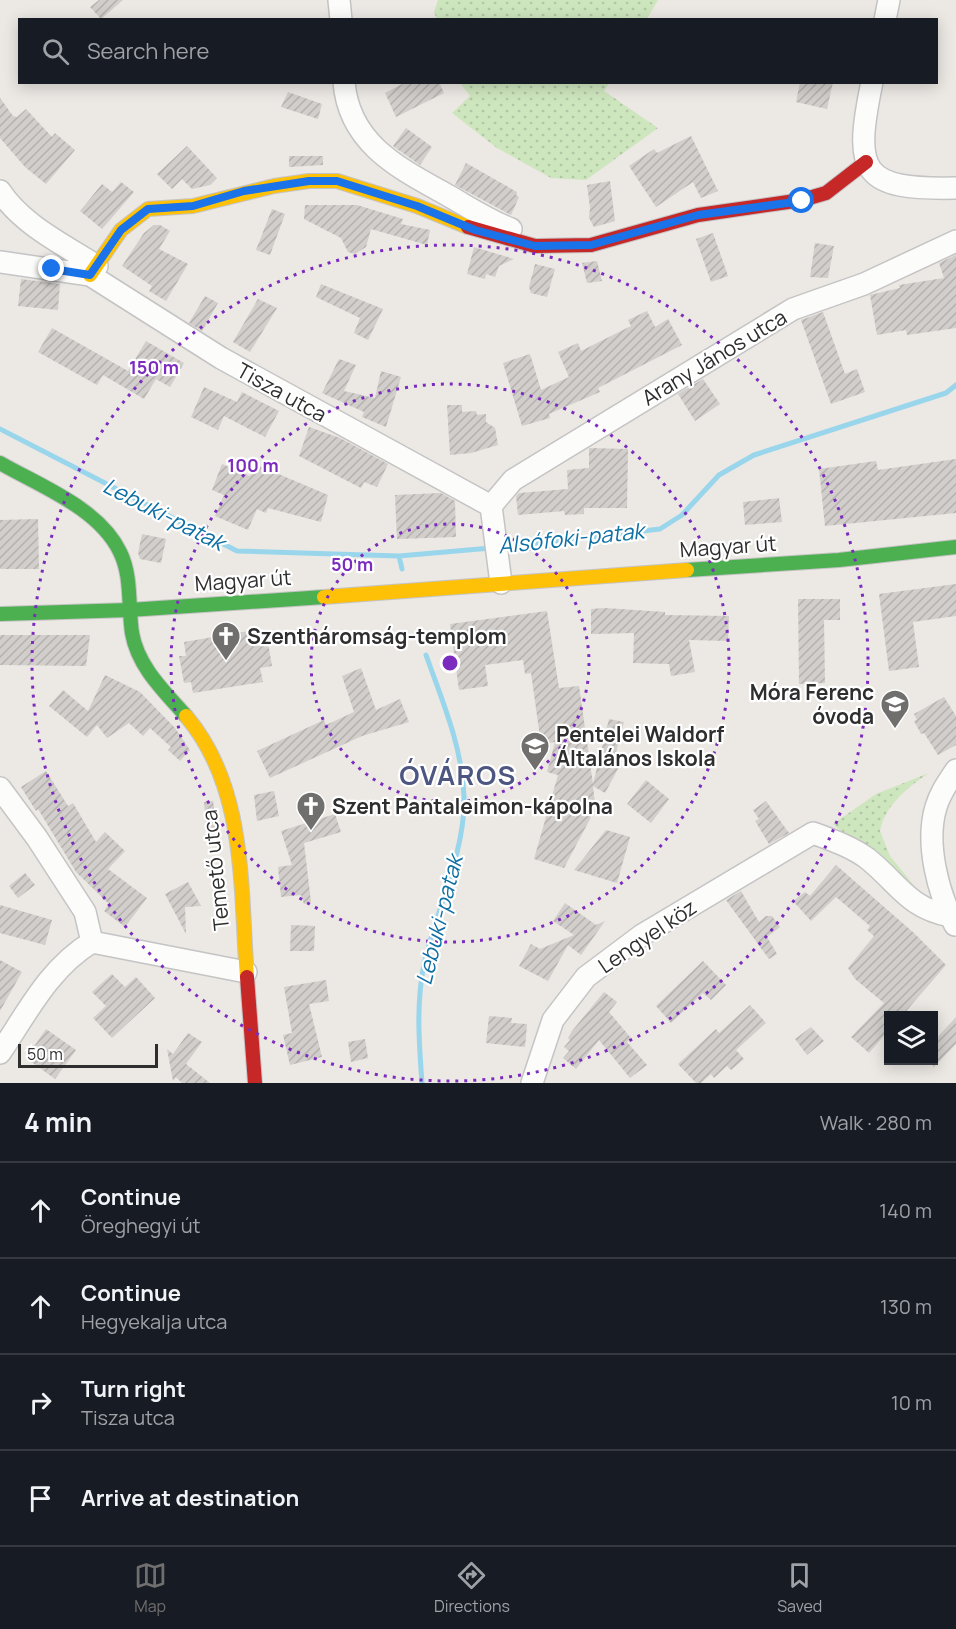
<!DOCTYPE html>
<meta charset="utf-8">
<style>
body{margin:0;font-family:Manrope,sans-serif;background:#20242c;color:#f1f3f6}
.controls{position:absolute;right:18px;bottom:18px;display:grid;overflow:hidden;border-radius:0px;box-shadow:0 3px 15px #0003}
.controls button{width:54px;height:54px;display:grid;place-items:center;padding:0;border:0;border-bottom:2px solid #363941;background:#171b24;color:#f1f3f6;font:30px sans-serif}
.scale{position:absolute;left:18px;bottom:15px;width:140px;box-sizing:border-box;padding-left:6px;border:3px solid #2e2e2e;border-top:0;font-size:16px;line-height:21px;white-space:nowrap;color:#2e2e2e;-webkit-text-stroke:4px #fff;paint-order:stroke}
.stop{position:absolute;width:18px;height:18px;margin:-14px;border:4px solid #1a73e8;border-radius:50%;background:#fff}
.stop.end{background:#1a73e8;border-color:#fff;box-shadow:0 2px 6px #0008}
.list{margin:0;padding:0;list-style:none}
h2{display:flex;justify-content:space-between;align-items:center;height:78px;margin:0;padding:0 24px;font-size:26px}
h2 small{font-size:20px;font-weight:400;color:#9ea1a6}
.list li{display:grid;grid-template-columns:39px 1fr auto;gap:18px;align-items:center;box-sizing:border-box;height:96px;padding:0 24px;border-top:2px solid #363941}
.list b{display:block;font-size:22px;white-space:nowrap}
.list p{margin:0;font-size:20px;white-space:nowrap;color:#9ea1a6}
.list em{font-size:20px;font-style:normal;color:#9ea1a6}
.icon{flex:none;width:33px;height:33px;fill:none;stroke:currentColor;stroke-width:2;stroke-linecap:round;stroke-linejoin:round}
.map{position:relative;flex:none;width:956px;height:1083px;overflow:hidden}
.search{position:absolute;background:#171b24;box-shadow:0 3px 15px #0003;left:18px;right:18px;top:18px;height:66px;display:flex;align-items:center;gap:15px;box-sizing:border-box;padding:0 21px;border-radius:0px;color:#9ea1a6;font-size:22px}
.sheet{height:462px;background:#171b24}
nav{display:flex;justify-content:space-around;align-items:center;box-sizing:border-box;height:84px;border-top:2px solid #363941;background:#171b24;font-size:16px;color:#9ea1a6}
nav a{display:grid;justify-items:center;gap:3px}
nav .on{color:#706f6e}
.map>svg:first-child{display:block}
.green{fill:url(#green-dots)}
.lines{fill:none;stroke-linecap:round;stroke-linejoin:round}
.stream{stroke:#99d6ec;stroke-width:5}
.building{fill:url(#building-hatch)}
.street-casing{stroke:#c5c4c5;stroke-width:24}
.fast-casing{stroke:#c5c4c5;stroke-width:16}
.slow-casing{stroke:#c5c4c5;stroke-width:16}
.jam-casing{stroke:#c5c4c5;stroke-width:16}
.street{stroke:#fcfcfb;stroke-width:21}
.fast{stroke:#4caf50;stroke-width:14}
.slow{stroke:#ffc107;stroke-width:14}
.jam{stroke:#c62828;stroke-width:14}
.route{stroke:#1a73e8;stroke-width:8}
.ring{fill:none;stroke:#7b2cbf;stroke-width:3;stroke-dasharray:3 6}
.labels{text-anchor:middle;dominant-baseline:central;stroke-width:4.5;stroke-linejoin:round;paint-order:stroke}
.street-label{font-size:21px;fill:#2e2e2e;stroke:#fff}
.poi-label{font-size:21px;font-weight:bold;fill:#2e2e2e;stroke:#fff;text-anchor:start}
.water-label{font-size:22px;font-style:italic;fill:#0d6fa3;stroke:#fff}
.district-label{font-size:27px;font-weight:bold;letter-spacing:1.5px;fill:#4d5680;stroke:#fff}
.centre{fill:#7b2cbf;stroke:#fff;stroke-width:3}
.ring-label{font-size:18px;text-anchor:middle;font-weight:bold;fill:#7b2cbf;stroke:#fff;stroke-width:4.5;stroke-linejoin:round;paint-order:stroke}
</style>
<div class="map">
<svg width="956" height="1083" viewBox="0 0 956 1083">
<defs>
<pattern id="green-dots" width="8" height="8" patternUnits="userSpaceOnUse" patternTransform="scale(1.5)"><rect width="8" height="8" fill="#cee6be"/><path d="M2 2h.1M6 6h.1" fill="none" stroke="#b1c6a4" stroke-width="1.8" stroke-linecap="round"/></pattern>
<pattern id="building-hatch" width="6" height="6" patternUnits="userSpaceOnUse" patternTransform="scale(1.5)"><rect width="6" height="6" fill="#d1cecb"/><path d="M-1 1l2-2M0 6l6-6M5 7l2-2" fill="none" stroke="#b4b1af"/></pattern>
</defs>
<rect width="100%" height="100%" fill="#ece8e4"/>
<path class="green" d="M438,0H658L647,19L437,20L434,12Z
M460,83H609L604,91L658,128L586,180L551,178L497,148L452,113L470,96Z
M929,773C908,787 885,805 880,831L890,856L920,893L917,896L833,824L876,794Z"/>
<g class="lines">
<path class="stream" d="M0,429L237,551L399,556L402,569
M501,547L660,529L682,515L719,475L754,455L946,393L956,385
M399,556L491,548
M422,1083C419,1043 416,1004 424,964C436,911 466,850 464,796C462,746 442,700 426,655"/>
</g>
<path class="building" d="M99,0H123L101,19L90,7Z
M406,82H439L444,93L396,117L385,93Z
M800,82H833L827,109L796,102Z
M288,92L322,104L318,119L281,107Z
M0,98L13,116L17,117L26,109L52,137L55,133L75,150L46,184L25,167L0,138Z
M406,128L432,147L420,165L393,146Z
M691,136L718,191L701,198L693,182L656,207L629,166L654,149L657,153Z
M187,146L217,178L210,185L192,189L182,179L172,189L157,174Z
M289,156H323V165L289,167Z
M466,163L517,192L516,195L519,197L511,215L455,185Z
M610,181L615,221L594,227L589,218L590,208L587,185Z
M121,182L134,192L102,229L80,211L102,184L112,192Z
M305,205H357L403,219L401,224L430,230L427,245L371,229L366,247L355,254L348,252L341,238L304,219Z
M272,209L285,214L270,255L256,250Z
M154,225H160L170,231L159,249L188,264L166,301L149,291L152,286L122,266L144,233Z
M713,233L728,276L711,282L696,239Z
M815,243L834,246L828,278L810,277Z
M474,247L514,259L499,266L495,277L486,274L485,279L467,274Z
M956,255V328L907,335L906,330L877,335L870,295L900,288L899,285L944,278L939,263Z
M597,261L602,281L587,283L582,263Z
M535,264L555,269L547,297L531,293L529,287Z
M21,279L60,284L58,310L18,306Z
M321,284L383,309L368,340L354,333L360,318L316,297Z
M205,296L218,303L202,331L189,323Z
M258,299L277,308L250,352L233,342Z
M647,311L655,327L668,319L682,345L598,388L600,392L549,414L550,418L522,426L503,363L530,354L541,390L569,377L558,352L578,343L581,351L631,326L628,320Z
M823,312L845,374L857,369L865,392L831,404L801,320Z
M52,328L128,371L146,341L184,363L170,387L156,379L144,399L103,375L97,385L38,352Z
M339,359L356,365L344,391L375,398L381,371L401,377L386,427L362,417L364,412L322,393Z
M703,379L720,404L695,421L678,394Z
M204,387L237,402L242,392L279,411L265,437L224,416L218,430L191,417Z
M447,405H462V412L476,411L477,415L486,414V422L495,428L498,445L471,453L450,455Z
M309,427L340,438L388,464L377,487L364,482L361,488L299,456Z
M589,448L628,449L627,508H584V514L565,515L564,511L518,515L516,496L519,493L568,489L567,470L589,468Z
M956,459V513L825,526L819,469L876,461L878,470Z
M222,464L250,476L255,464L328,495L321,522L268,508L266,513L257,509L248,530L215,516L224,495L212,490Z
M441,493L455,501L456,537L397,539L395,495Z
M779,498L782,522L745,525L743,502Z
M38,519L39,569H0V520Z
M142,534L166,539L161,563L140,559L138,553Z
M956,584V616L913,622L919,667L889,671L879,594Z
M798,599H840V620H824L825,683L799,684Z
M605,608L665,612V615L729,616L728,641L689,640L695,672L671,676L669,664L633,663L634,633L591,634V609Z
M547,611L559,688L579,686L593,784L609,719L624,722L613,764L619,767L605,793L593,786L595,803L590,819L564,868L534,859L558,775L547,772L555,742L541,744L531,673L525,674L523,660L485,665L488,686L459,690L450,624Z
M255,630L257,645L268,643L272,666L260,668L263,682L193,693L191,682L184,683L179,656H186L184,642Z
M0,635H90L86,666L0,665Z
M361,668L376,710L400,699L409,722L362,736L270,778L257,751L324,720L326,725L354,712L342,676Z
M105,675L140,692L175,728L190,750L180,761L168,750L171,747L150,728L143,736L129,723L107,738L97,725L87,737L49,706L63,690L88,711Z
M944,697L956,716V745L938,755L924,733L921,734L914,721L917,720L914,714Z
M46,771L68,806L73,803L96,842L105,832L125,851L108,869L147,898L125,927L104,911L109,904L76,872L38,809L36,811L21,787Z
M646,780L669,799L651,823L627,804Z
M274,791L279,816L257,821L254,795Z
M213,801L219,838H207L204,802Z
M766,801L789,833L769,844L755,821L759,819L753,810Z
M335,814L341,832L304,843L311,902L304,904L301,895L281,897L278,867L292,865L281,831Z
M606,830L630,837L617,883L574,870Z
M836,865L914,933L946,965L902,1016H888V1031L869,1053L851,1037L884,1003L855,979L848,968L874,936L867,930L870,926L836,897L811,921L793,901L805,892L810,896Z
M25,873L35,885L18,898L9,886Z
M188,882L201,906L185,907L186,934L165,894Z
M741,891L759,922L766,916H772L780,927L767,937L777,954L769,959L726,900Z
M565,903L596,925L605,921L581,955L568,945L548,981L519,966L531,944L540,949L574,935L553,921Z
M0,905L52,920L45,945L0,933Z
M291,925L315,926L314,951H290Z
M0,960L22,972L0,1011Z
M703,961L726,985L711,1000L703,993L671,1023L656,1006Z
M112,974L125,987L136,977L155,998L112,1038L93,1018L106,1006L92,992Z
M326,980L329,1001L309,1004L322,1057L290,1065L283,1035L292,1033L284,987Z
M604,992L617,1002L609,1012L631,1038L627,1042L647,1065L630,1078L599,1040L576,1069L563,1058L569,1051L564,1047L570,1040L568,1038L572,1031Z
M750,1005L766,1023L736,1050L744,1059L731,1070L727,1066L714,1078L711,1074L701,1083H696L678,1064L716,1029L719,1033Z
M489,1016L512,1018L511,1023L527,1024L525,1047L486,1043Z
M956,1017V1044L933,1068V1042Z
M811,1027L824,1041L807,1055L795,1039Z
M46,1029L76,1050L55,1079L26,1058Z
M188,1033L202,1042L186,1064L210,1083H182L176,1077L173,1081L167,1049L173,1054Z
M365,1039L368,1058L351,1062L348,1042Z"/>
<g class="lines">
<g class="street-casing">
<path id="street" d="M339,0L341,20
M885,20L889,0
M344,82C349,145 401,169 449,196C470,208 488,220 511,229
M872,82C853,173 861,190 956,188
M0,191C21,224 64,245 97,266
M0,262L90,275L221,358L491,506
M491,506L513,480L793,309L864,284L956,241
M491,506L501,583
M0,788L37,838L85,912L92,942
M955,925C938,893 925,843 936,807C940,793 948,782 956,770
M0,1053C27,1013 49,968 92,942L246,972
M532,1083L553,1020L586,977L642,935L813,833C832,840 852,847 868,859C899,884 908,908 950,916"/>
</g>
<g class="fast-casing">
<path id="fast" d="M0,463C40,486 99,508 120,552C132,576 128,606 132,633C138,667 164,691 186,716
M687,570L839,560L956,547
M0,614L129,610L324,597"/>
</g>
<g class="slow-casing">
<path id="slow" d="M90,275L121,230L148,209L193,206L274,186L309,181H337L417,206L468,227
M324,597L687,570
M186,716C247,788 240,888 247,977"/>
</g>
<g class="jam-casing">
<path id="jam" d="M468,227L535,246L591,245L698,215L802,200L826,193L866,162
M247,977L255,1083"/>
</g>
<use href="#street" class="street"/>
<use href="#fast" class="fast"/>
<use href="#slow" class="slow"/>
<use href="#jam" class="jam"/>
</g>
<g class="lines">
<path class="route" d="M52,269L90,275L121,230L148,209L193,206L244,191L309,181H337L417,206L475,230L535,246L591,245L698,215L802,201"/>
</g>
<g class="ring">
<circle cx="450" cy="663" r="139"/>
<circle cx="450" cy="663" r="279"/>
<circle cx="450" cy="663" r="418"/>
</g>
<defs>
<g id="church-pin" transform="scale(1.5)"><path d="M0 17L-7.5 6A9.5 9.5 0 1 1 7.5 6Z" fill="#706f6e" stroke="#fff"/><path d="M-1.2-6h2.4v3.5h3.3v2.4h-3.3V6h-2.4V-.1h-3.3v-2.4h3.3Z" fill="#fff"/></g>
<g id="school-pin" transform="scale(1.5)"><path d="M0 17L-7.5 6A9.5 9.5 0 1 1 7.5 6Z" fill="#706f6e" stroke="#fff"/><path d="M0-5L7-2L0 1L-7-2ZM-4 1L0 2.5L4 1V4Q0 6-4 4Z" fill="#fff"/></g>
</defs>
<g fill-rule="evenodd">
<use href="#church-pin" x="226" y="636"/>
<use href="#school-pin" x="895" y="704"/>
<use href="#school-pin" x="535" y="746"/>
<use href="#church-pin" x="311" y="806"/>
</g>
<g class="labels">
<g class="street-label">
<text transform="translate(714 357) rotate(-31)">Arany János utca</text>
<text transform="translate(282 392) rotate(29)">Tisza utca</text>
<text transform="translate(728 546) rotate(-4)">Magyar út</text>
<text transform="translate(243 580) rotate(-4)">Magyar út</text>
<text transform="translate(215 870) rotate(-96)">Temető utca</text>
<text transform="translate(647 936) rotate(-34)">Lengyel köz</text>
</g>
<g class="poi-label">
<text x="247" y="636">Szentháromság-templom</text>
<text x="874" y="692" text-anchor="end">Móra Ferenc<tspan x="874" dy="24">óvoda</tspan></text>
<text x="556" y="734">Pentelei Waldorf<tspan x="556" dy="24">Általános Iskola</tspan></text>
<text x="332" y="806">Szent Pantaleimon-kápolna</text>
</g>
<g class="water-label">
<text transform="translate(164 514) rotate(27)">Lebuki-patak</text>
<text transform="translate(571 538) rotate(-6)">Alsófoki-patak</text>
<text transform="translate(439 920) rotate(-76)">Lebuki-patak</text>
</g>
<g class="district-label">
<text x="458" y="774">ÓVÁROS</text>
</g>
</g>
<circle cx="450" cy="663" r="9" class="centre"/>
<g class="ring-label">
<text x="154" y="374">150 m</text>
<text x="253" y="472">100 m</text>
<text x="352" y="571">50 m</text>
</g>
</svg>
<div class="controls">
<button><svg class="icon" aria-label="layers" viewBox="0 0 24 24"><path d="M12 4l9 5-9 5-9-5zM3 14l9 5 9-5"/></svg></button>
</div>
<div class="scale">50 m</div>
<div class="stop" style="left:802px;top:201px"></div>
<div class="stop end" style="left:52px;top:269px"></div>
<div class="search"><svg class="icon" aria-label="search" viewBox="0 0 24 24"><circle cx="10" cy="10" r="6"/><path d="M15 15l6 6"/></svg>Search here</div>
</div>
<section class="sheet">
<h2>4 min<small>Walk · 280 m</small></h2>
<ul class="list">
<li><svg class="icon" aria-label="ahead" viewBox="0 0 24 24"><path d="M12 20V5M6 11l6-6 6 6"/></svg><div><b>Continue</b><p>Öreghegyi út</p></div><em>140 m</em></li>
<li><svg class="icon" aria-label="ahead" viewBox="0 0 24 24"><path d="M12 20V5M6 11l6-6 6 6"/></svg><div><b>Continue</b><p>Hegyekalja utca</p></div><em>130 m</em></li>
<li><svg class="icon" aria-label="right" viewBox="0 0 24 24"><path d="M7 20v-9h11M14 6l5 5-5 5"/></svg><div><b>Turn right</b><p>Tisza utca</p></div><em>10 m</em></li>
<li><svg class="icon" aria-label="arrive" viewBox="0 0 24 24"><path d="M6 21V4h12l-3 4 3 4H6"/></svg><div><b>Arrive at destination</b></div></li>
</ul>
</section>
<nav>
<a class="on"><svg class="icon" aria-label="map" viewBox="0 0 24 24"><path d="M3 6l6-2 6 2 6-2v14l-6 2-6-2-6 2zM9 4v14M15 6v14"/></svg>Map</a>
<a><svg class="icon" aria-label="directions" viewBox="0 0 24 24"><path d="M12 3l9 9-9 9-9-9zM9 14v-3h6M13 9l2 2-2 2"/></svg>Directions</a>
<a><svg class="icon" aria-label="saved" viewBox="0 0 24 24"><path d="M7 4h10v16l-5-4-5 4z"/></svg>Saved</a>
</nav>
